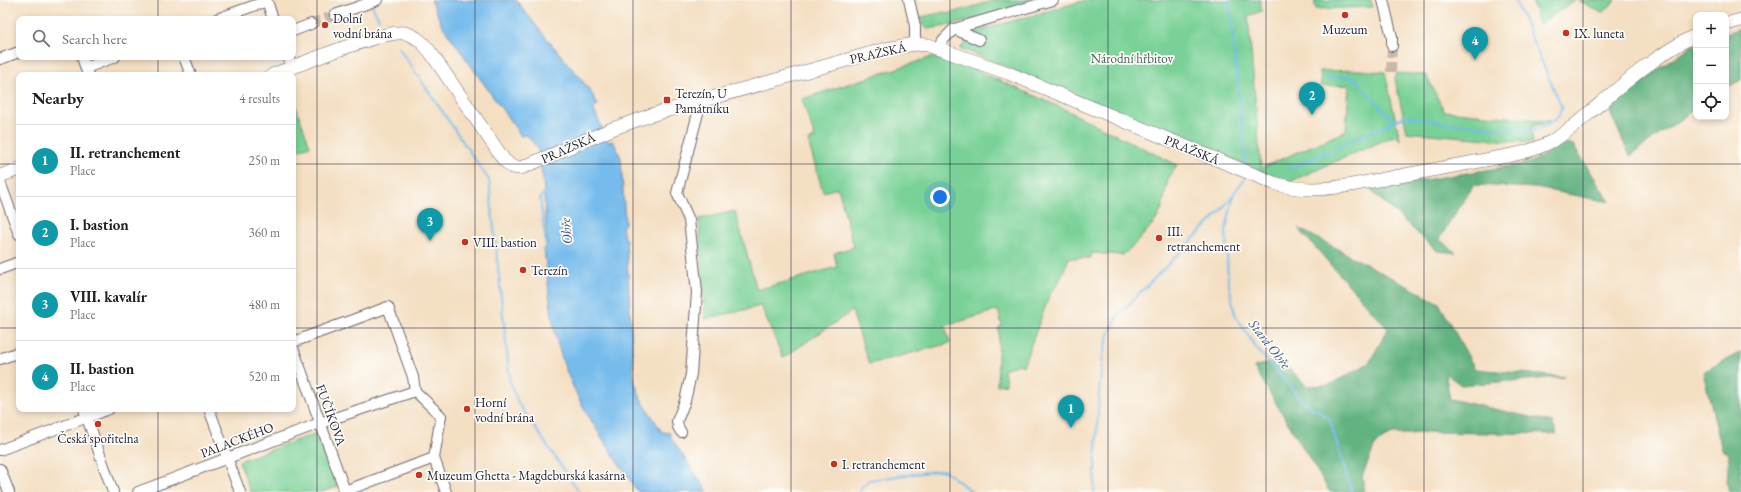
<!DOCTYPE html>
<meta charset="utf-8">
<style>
body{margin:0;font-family:"EB Garamond",serif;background:#f2f2f2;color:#202124}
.controls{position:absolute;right:12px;top:12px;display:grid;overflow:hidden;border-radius:8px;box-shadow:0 2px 6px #0003}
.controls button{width:36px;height:36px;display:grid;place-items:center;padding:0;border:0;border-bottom:1px solid #e0e0e0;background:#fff;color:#202124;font:20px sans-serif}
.you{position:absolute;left:940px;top:197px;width:14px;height:14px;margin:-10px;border:3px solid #fff;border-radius:50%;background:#1a73e8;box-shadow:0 0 0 6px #1a73e833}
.badge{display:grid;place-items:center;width:26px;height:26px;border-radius:50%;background:#0f766e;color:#fff;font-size:13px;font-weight:700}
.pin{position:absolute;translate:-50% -33px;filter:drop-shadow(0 1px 2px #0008)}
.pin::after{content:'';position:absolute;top:21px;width:14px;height:12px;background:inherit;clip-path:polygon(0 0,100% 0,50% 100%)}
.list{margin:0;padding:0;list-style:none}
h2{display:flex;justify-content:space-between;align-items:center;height:52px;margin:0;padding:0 16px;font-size:17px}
h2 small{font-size:13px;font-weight:400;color:#757577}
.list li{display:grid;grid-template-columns:26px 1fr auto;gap:12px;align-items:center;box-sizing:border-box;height:72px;padding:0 16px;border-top:1px solid #e0e0e0}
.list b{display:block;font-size:15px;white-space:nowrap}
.list p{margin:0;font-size:13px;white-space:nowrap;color:#757577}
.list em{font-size:13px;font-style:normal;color:#757577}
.icon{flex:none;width:22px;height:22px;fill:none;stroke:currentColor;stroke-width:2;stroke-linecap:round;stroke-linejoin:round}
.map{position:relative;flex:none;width:1741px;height:492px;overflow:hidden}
.search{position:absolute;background:#fff;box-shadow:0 2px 6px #0003;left:16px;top:16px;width:280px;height:44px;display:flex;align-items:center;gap:10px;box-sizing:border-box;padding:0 14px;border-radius:8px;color:#757577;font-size:15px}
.panel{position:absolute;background:#fff;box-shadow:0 2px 6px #0003;left:16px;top:72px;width:280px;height:340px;border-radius:8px}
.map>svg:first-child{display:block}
.green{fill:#79d197;stroke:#4e7a69}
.forest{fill:#62b380;stroke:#426a5e}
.water{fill:#74bbec;stroke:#4b6e94}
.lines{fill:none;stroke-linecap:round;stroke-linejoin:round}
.stream{stroke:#74bbec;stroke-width:2}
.minor-tunnel{stroke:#cab9a8;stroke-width:10;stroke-dasharray:10 5;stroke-linecap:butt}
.minor-casing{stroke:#6c646b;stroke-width:12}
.major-casing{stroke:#6c646b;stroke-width:14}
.minor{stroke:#fff;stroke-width:10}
.major{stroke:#fff;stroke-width:13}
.grid{fill:none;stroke:#22223b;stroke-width:1;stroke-opacity:0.55}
.poi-dot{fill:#c8321e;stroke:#fdfcf7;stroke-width:1.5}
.labels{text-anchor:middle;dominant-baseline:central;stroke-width:3.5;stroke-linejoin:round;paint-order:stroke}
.poi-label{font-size:13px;fill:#22223b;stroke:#fdfcf7;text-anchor:start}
.street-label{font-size:13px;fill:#22223b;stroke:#fdfcf7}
.park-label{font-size:13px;fill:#405f5b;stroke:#fdfcf7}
.water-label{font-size:14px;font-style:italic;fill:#3f5879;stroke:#fdfcf7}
</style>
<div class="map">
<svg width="1741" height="492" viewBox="0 0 1741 492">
<rect width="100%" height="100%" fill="#fdfcf7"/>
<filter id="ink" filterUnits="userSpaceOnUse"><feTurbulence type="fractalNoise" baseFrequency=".025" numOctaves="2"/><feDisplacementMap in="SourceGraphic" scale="8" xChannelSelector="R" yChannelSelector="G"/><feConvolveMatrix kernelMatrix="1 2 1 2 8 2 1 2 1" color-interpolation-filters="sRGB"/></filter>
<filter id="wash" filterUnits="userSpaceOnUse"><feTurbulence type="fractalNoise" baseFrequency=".012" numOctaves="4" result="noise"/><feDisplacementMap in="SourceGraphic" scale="16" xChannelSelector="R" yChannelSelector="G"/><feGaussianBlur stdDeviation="0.9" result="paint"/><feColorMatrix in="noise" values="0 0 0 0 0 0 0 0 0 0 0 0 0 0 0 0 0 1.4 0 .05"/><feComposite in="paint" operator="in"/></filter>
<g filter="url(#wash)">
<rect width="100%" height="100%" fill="#f4dfc3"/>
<path class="green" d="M996,0H1040L953,25L928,29L923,25L921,17L944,12L947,14Z
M1086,0H1260L1262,11L1248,16L1261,168L1346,131L1349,85L1321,86L1320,71L1359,70L1385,72L1400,140L1396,135L1289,182L1167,134L960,48L981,30Z
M1314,0H1371L1372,7L1316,9Z
M1532,0H1576L1539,24Z
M1578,0H1616L1602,13Z
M932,57L964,65L1062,108L1177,165L1168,179L1162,208L1156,220L1138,241L1123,255L1091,253V258H1069L1058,284L1050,294L1023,366L1018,364L1004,369L1006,384L997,385L999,327L1002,326L998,310L945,326L950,343L869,364L852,311L783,358L761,306L705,319L699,219L735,211L757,290L837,267L834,253L854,247L838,188L823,192L808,141L815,138L802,99Z
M1397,73L1426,75L1444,111L1550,121L1531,127L1533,143L1407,132L1395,79Z
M293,99L310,146L293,152Z
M317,433L337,487L322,492H250L239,461Z"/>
<path class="forest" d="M1741,28V80L1726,88V33Z
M1696,44V108L1630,156L1607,106L1691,46Z
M1565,144L1574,146L1610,202L1536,188L1474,185L1439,239L1456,253L1437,251L1369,189L1529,163Z
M1298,228L1439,303L1475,369L1564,377L1461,385L1445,373L1450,399L1552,422L1557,434L1427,432L1410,434H1393L1385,437L1375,445L1362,477L1365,492H1330L1254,367L1280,360L1307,386L1329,385L1369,363L1388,329Z
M1741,352V492H1729L1727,482L1729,455L1727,452L1722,450L1703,372Z"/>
<path class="water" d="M431,0H516C530,18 544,36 559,53C573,70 589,86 598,105L593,108L608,142L613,141L621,158L625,224L623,225C622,229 623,236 626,240L634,380L641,399L662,432L670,433L671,438L708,492H638C608,446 572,400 558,345C550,314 548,281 544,249L547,245L543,179L538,149L527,135L521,136L442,25Z"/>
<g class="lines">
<path class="stream" d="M1229,0L1246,167
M371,4L379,19
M399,48L489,180L510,382L518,403L579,492
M1326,78L1353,77L1361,85
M1364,89L1393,120
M1288,170L1406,116L1446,123L1532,131L1548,125L1558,117L1562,108L1515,0
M1245,176V179L1234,193L1226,229L1228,280L1235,314L1256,348L1304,402L1329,418L1352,492
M544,193L540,198L546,247
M860,492L861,488L869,480L944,470L972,492
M1094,492L1099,393L1103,355L1109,334L1118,315L1220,212L1233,195"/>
</g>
</g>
<g filter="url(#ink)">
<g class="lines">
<path class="minor-tunnel" d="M311,24L335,15
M1391,72L1392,46"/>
<g class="minor-casing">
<path id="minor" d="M909,0L915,26V44
M1383,0L1392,37V46
M335,15L377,0
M217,19L267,1L273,19
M954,29L979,40
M293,31L311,24
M939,48L943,40L954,29L1053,0
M82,57L88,75
M184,57L191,75
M288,57L292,68
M0,59L19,52
M86,68L115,57
M0,182L19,234
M0,269L19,262
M293,342L388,307L413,377L415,391L441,416L434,458L446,492
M293,348L345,491
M0,359L19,352
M84,409L113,492
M209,409L240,492
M681,432L678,427L677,421L685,401L691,374L697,292L689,220L677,193L698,113V101
M0,450L109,409
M0,469L9,492
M138,492L320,423L415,391
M342,492L434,458"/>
</g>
<g class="major-casing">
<path id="major" d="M1726,24L1741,20
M272,75C297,66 384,29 405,33C417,36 424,44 431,53L504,160L512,167L521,168L612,129L651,115L886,49L915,44L928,45L1008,73L1274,183C1315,197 1358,183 1400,176C1437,169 1474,162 1512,155C1526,152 1540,148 1552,141C1570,131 1585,116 1601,103C1630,78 1661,52 1696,35
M0,176L19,169"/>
</g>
<use href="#minor" class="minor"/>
<use href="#major" class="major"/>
</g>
</g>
<path class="grid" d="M158,0V19M317,0V492M475,0V492M633,0V492M791,0V492M950,0V492M1108,0V492M1266,0V492M1424,0V492M1583,0V492M158,57V75M0,164H19M293,164H1741M0,328H19M293,328H1741M158,409V492"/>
<g class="poi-dot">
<circle cx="1345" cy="15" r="4"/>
<circle cx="325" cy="25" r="4"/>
<circle cx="1566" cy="33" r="4"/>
<rect x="663" y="96" width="8" height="8" rx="2"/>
<circle cx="1159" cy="238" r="4"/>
<circle cx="465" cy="242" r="4"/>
<circle cx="523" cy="270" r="4"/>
<circle cx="467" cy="409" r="4"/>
<circle cx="98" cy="424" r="4"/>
<circle cx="834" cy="464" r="4"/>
<circle cx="419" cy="475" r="4"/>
</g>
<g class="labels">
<g class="poi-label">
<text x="333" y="18">Dolní<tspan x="333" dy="15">vodní brána</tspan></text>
<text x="1345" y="29" text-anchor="middle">Muzeum</text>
<text x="1574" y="33">IX. luneta</text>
<text x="675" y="93">Terezín, U<tspan x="675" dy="15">Památníku</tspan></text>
<text x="1167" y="231">III.<tspan x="1167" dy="15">retranchement</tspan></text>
<text x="473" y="242">VIII. bastion</text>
<text x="531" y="270">Terezín</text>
<text x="475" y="402">Horní<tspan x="475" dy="15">vodní brána</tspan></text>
<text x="98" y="438" text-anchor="middle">Česká spořitelna</text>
<text x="842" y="464">I. retranchement</text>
<text x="427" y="475">Muzeum Ghetta - Magdeburská kasárna</text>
</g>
<g class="street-label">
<text transform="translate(878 53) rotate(-13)">PRAŽSKÁ</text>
<text transform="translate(568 148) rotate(-24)">PRAŽSKÁ</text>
<text transform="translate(1192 150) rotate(22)">PRAŽSKÁ</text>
<text transform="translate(331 415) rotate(70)">FUČÍKOVA</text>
<text transform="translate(237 440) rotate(-21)">PALACKÉHO</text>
</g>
<g class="park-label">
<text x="1132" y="58">Národní hřbitov</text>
</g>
<g class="water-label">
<text transform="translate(566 231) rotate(-96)">Ohře</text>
<text transform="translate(1270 344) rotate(52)">Stará Ohře</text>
</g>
</g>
</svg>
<div class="controls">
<button>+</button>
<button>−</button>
<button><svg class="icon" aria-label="locate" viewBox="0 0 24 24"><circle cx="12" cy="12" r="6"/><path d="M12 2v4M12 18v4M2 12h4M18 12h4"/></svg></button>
</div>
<div class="you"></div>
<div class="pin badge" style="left:1071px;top:428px;background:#0f9aa8">1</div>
<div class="pin badge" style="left:1312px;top:115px;background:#0f9aa8">2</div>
<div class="pin badge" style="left:430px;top:241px;background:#0f9aa8">3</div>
<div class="pin badge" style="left:1475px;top:60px;background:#0f9aa8">4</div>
<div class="search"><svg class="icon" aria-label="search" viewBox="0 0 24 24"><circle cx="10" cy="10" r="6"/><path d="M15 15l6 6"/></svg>Search here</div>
<section class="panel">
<h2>Nearby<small>4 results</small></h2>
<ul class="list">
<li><span class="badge" style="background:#0f9aa8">1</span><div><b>II. retranchement</b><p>Place</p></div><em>250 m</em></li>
<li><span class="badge" style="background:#0f9aa8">2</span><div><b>I. bastion</b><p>Place</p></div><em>360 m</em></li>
<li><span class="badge" style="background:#0f9aa8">3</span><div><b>VIII. kavalír</b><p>Place</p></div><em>480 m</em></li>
<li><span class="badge" style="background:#0f9aa8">4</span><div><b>II. bastion</b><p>Place</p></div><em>520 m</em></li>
</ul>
</section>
</div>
